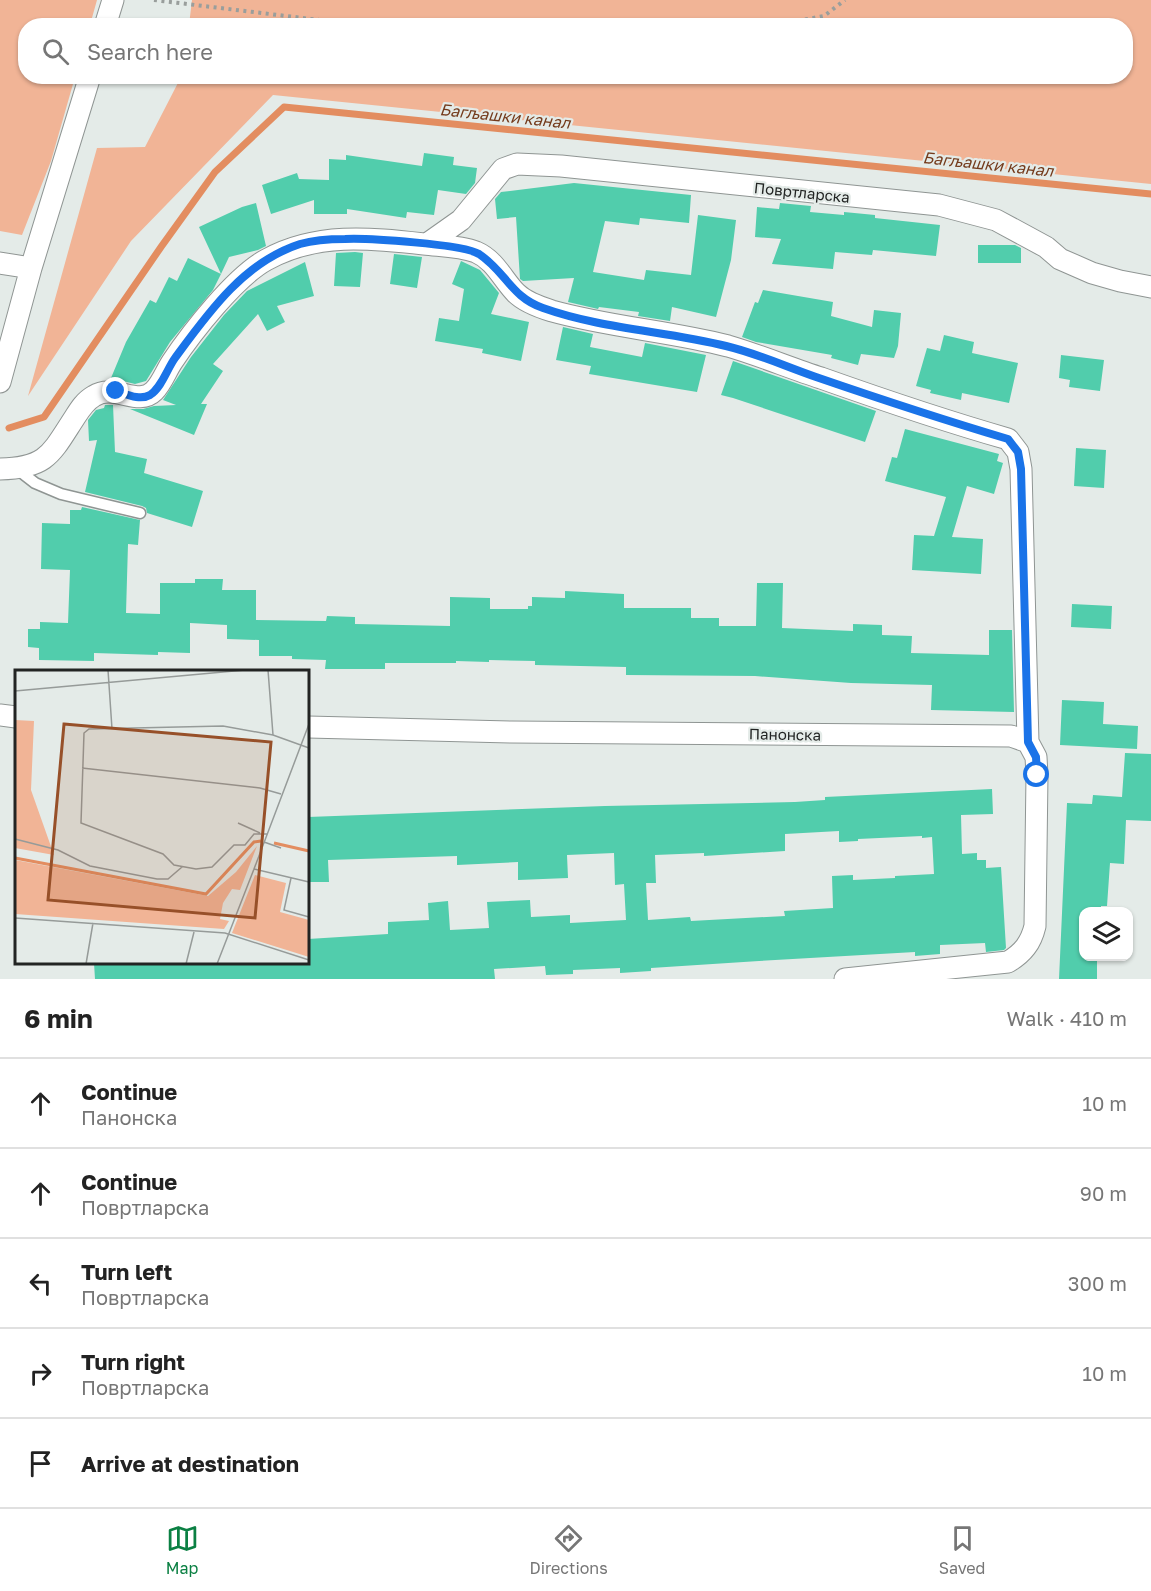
<!DOCTYPE html>
<meta charset="utf-8">
<style>
body{margin:0;font-family:"Golos Text",sans-serif;background:#f2f2f2;color:#222}
.controls{position:absolute;right:18px;bottom:18px;display:grid;overflow:hidden;border-radius:12px;box-shadow:0 2px 4px #0004}
.controls button{width:54px;height:54px;display:grid;place-items:center;padding:0;border:0;border-bottom:2px solid #e0e0e0;background:#fff;color:#222;font:30px sans-serif}
.stop{position:absolute;width:18px;height:18px;margin:-14px;border:4px solid #1a73e8;border-radius:50%;background:#fff}
.stop.end{background:#1a73e8;border-color:#fff;box-shadow:0 2px 6px #0008}
.list{margin:0;padding:0;list-style:none}
h2{display:flex;justify-content:space-between;align-items:center;height:78px;margin:0;padding:0 24px;font-size:26px}
h2 small{font-size:20px;font-weight:400;color:#767676}
.list li{display:grid;grid-template-columns:39px 1fr auto;gap:18px;align-items:center;box-sizing:border-box;height:90px;padding:0 24px;border-top:2px solid #e0e0e0}
.list b{display:block;font-size:22px;white-space:nowrap}
.list p{margin:0;font-size:20px;white-space:nowrap;color:#767676}
.list em{font-size:20px;font-style:normal;color:#767676}
.icon{flex:none;width:33px;height:33px;fill:none;stroke:currentColor;stroke-width:2;stroke-linecap:round;stroke-linejoin:round}
.map{position:relative;flex:none;width:1151px;height:979px;overflow:hidden}
.search{position:absolute;background:#fff;box-shadow:0 2px 4px #0004;left:18px;right:18px;top:18px;height:66px;display:flex;align-items:center;gap:15px;box-sizing:border-box;padding:0 21px;border-radius:24px;color:#767676;font-size:22px}
.sheet{height:528px;background:#fff}
nav{display:flex;justify-content:space-around;align-items:center;box-sizing:border-box;height:84px;border-top:2px solid #e0e0e0;background:#fff;font-size:16px;color:#767676}
nav a{display:grid;justify-items:center;gap:3px}
nav .on{color:#0b8043}
.map>svg:first-child{display:block}
.green{fill:#f1b496}
.lines{fill:none;stroke-linecap:round;stroke-linejoin:round}
.stream{stroke:#e38d60;stroke-width:7}
.building{fill:#51cdac;fill-rule:evenodd}
.service-casing{stroke:#8f9593;stroke-width:13}
.minor-casing{stroke:#8f9593;stroke-width:23}
.path{stroke:#999e9c;stroke-width:4;stroke-dasharray:3 4.5;stroke-linecap:butt}
.service{stroke:#fff;stroke-width:10}
.minor{stroke:#fff;stroke-width:21}
.route{stroke:#1a73e8;stroke-width:8}
.labels{text-anchor:middle;dominant-baseline:central;stroke-width:4.5;stroke-linejoin:round;paint-order:stroke}
.street-label{font-size:15px;fill:#222423;stroke:#e4ebe8}
.water-label{font-size:16px;font-style:italic;fill:#743b1c;stroke:#e4ebe8}
.inset-river{fill:none;stroke:#e38d60;stroke-width:3}
.inset-road{fill:none;stroke:#969b99;stroke-width:1.5}
.view{fill:#975029;fill-opacity:0.15;stroke:#975029;stroke-width:3}
.inset-edge{fill:none;stroke:#222423;stroke-width:3}
</style>
<div class="map">
<svg width="1151" height="979" viewBox="0 0 1151 979">
<rect width="100%" height="100%" fill="#e4ebe8"/>
<path class="green" d="M0,0H97L90,25L26,26V76L75,77L51,161L22,235L0,231Z
M192,0H1151V184L273,95L131,241L28,396L97,148L145,147L181,77L1126,76V26L189,25Z"/>
<g class="lines">
<path class="stream" d="M9,428L44,417L161,247L215,172L284,107L1151,194"/>
</g>
<path class="building" d="M424,153L454,157L453,165L477,168L475,183L466,194L438,190L434,215L407,212L406,218L347,209V214H314V200L271,214L262,185L297,173L299,179L329,180V159L346,160V155L422,166Z
M574,183L691,195L689,223L640,218L639,225L605,221L593,272L644,280L646,270L691,275L698,215L736,220L731,260L716,317L672,307L670,321L638,316L639,312L599,307L598,309L568,302L574,278L523,281L520,279L516,217L497,219L495,199L501,192Z
M256,203L266,246L258,250L229,257L221,274L199,227L242,207Z
M780,203L811,206L810,212L844,215V212L875,215V218L940,225L936,256L873,250L872,255L835,252L833,269L772,264L781,239L755,237L757,207L779,209Z
M978,245H1015L1021,248V263H978Z
M355,252L363,253L360,287L334,286L336,253Z
M394,254L422,257L417,288L390,284Z
M188,258L221,274L213,290L170,342L146,381L135,384L111,378L126,342L150,300L156,303L169,277L177,281Z
M461,261L480,270L499,293L491,314L529,322L521,361L482,353L483,349L435,341L439,318L459,321L464,289L452,284Z
M305,262L314,296L277,306L285,322L267,331L258,314L213,364L223,371L201,404H207L194,435L130,409H143L154,406L176,405L163,400L191,357L224,315L247,291Z
M763,290L833,302L831,316L872,327L874,310L901,313L898,346L894,358L861,354L858,365L831,358L832,355L756,342L742,337L755,302L758,303Z
M563,327L593,334L590,347L642,357L645,343L706,355L697,392L589,374L591,366L556,360Z
M944,335L974,342L972,353L1018,363L1009,403L962,393L961,400L930,393L931,390L916,386L927,348L940,351Z
M1061,355L1104,360L1100,391L1069,387L1070,380L1059,378Z
M733,361L876,411L865,442L733,398L721,395Z
M105,405H113L115,452L147,459L144,473L203,491L192,527L147,513L146,508L142,506L85,492L97,440L89,441L88,420L96,410L104,408Z
M905,429L999,454L997,461L1003,463L994,494L967,486L952,537L983,539L981,574L912,570L914,535L934,536L946,497L885,481L892,457L897,458Z
M1076,448L1106,450L1104,488L1074,486Z
M82,507L140,520L138,545L128,544L126,613L160,614V583H195V579H223L222,590H256V620L326,621L327,616L355,617V624L450,626V597L490,598V609H528V606H532V597L565,598V591L624,594V608H691V618H719V626H756L757,583H783L782,628L853,631V624L882,625V635L912,636L911,653L989,655V630H1012L1014,712L931,710L932,685L851,683L755,676L626,675V667L535,665V661L489,660V662L456,661V663H385V669H325L326,660L292,659V656H259V640L227,639V625L190,623V653L158,652V655L94,653V661L39,660V648L28,647V629H40V622L68,623L70,570L41,569L42,523L70,524V510H81Z
M1072,604L1112,606L1111,629L1071,627Z
M1062,700L1104,702L1103,724L1138,726L1137,749L1060,745Z
M1125,753L1151,754V821L1126,820L1124,864L1110,863L1107,906H1101V912H1083V957H1097V979H1059L1067,803L1092,804L1093,795L1122,797Z
M992,789L993,814L961,815L962,854L977,853V860H986V868L1001,867L1006,948L1004,950L986,952L985,943L940,945V954L915,956V952L759,961L651,968V971L620,973V968L573,970V974L546,975L545,966L494,969L495,979H95L94,963H308V939L388,934V922L429,920L428,903L448,901L450,930L489,928L487,902L530,900L531,917L570,915V923L626,920L624,884L615,885L614,853L567,855L568,878L518,880V862L457,865V856L328,860L329,882H308V817L605,806L795,802L825,800V797ZM839,831V842L858,841V839L922,836V838L932,837L934,874L895,876V878L853,880V875L832,876L833,908L784,911L785,916L691,921L690,917L648,920L646,883H656L655,855L704,853V856L785,851V834Z"/>
<g class="lines">
<g class="service-casing">
<path id="service" d="M17,469L35,483L61,494L140,513"/>
</g>
<g class="minor-casing">
<path id="minor" d="M105,26L113,0
M427,244L461,220L503,169L517,164L561,166L939,205L996,220L1046,247L1060,259L1092,273L1120,281L1151,287
M0,263L31,268L0,382
M31,268L90,76
M0,469C47,468 51,454 75,417C80,409 85,401 94,396C114,383 138,407 154,391C162,383 166,371 172,362C192,332 235,277 266,260C316,232 370,238 424,244C441,246 460,246 476,252C495,260 503,280 516,293C525,302 539,307 552,311C609,327 670,331 728,346C759,355 790,368 821,378C883,400 945,421 1008,439L1018,452L1021,469L1028,742
M0,715L16,717
M308,727L511,732L1011,736L1028,742L1036,757L1037,775L1035,926C1031,943 1023,953 1008,962L845,979"/>
</g>
<path class="path" d="M154,0L369,26
M753,26L786,23L824,16L845,0"/>
<use href="#service" class="service"/>
<use href="#minor" class="minor"/>
</g>
<g class="lines">
<path class="route" d="M116,391C126,394 140,401 150,395C162,387 167,369 175,358C208,313 244,262 300,244C314,240 330,239 345,239C367,238 463,244 479,254C506,272 511,297 543,308C602,329 666,331 726,346C756,353 787,367 816,377C880,399 944,420 1008,439L1018,452L1021,469L1028,742L1036,757L1037,775"/>
</g>
<g class="labels">
<g class="street-label">
<text transform="translate(802 192) rotate(6)">Повртларска</text>
<text transform="translate(785 734) rotate(1)">Панонска</text>
</g>
<g class="water-label">
<text transform="translate(505 116) rotate(6)">Багљашки канал</text>
<text transform="translate(988 164) rotate(6)">Багљашки канал</text>
</g>
</g>
<g transform="translate(15 670)">
<rect width="294" height="294" fill="#e4ebe8"/>
<path d="M0,50L19,51L16,120L39,185L0,178ZM242,176L225,220L217,219L208,233L205,249L214,251L209,259L0,244V190L193,226L221,202ZM240,205L271,213L265,242L294,250V287L217,263Z" fill="#f1b496"/>
<path class="inset-river" d="M259,173L294,181M0,188L191,224L239,172L246,171"/>
<path class="inset-road" d="M93,0L97,59M253,0L258,65M0,21L230,0M294,54L239,199L294,212M67,98L245,118L266,124M223,153L245,163M252,164H239L230,175H219L197,197L181,199L159,195L148,184L66,153L69,63L74,59L208,56L258,65L294,78M0,169L43,180L75,196L142,209H153L167,197M249,172L266,178M276,208L269,240L294,247M0,248L210,263L294,290M71,294L78,253M171,294L179,262M202,294L239,199"/>
<path class="view" d="M49,54L256,72L240,248L33,230Z"/>
<rect width="294" height="294" class="inset-edge"/>
</g>
</svg>
<div class="controls">
<button><svg class="icon" aria-label="layers" viewBox="0 0 24 24"><path d="M12 4l9 5-9 5-9-5zM3 14l9 5 9-5"/></svg></button>
</div>
<div class="stop" style="left:1037px;top:775px"></div>
<div class="stop end" style="left:116px;top:391px"></div>
<div class="search"><svg class="icon" aria-label="search" viewBox="0 0 24 24"><circle cx="10" cy="10" r="6"/><path d="M15 15l6 6"/></svg>Search here</div>
</div>
<section class="sheet">
<h2>6 min<small>Walk · 410 m</small></h2>
<ul class="list">
<li><svg class="icon" aria-label="ahead" viewBox="0 0 24 24"><path d="M12 20V5M6 11l6-6 6 6"/></svg><div><b>Continue</b><p>Панонска</p></div><em>10 m</em></li>
<li><svg class="icon" aria-label="ahead" viewBox="0 0 24 24"><path d="M12 20V5M6 11l6-6 6 6"/></svg><div><b>Continue</b><p>Повртларска</p></div><em>90 m</em></li>
<li><svg class="icon" aria-label="left" viewBox="0 0 24 24"><path d="M17 20v-9H6M10 6l-5 5 5 5"/></svg><div><b>Turn left</b><p>Повртларска</p></div><em>300 m</em></li>
<li><svg class="icon" aria-label="right" viewBox="0 0 24 24"><path d="M7 20v-9h11M14 6l5 5-5 5"/></svg><div><b>Turn right</b><p>Повртларска</p></div><em>10 m</em></li>
<li><svg class="icon" aria-label="arrive" viewBox="0 0 24 24"><path d="M6 21V4h12l-3 4 3 4H6"/></svg><div><b>Arrive at destination</b></div></li>
</ul>
</section>
<nav>
<a class="on"><svg class="icon" aria-label="map" viewBox="0 0 24 24"><path d="M3 6l6-2 6 2 6-2v14l-6 2-6-2-6 2zM9 4v14M15 6v14"/></svg>Map</a>
<a><svg class="icon" aria-label="directions" viewBox="0 0 24 24"><path d="M12 3l9 9-9 9-9-9zM9 14v-3h6M13 9l2 2-2 2"/></svg>Directions</a>
<a><svg class="icon" aria-label="saved" viewBox="0 0 24 24"><path d="M7 4h10v16l-5-4-5 4z"/></svg>Saved</a>
</nav>
